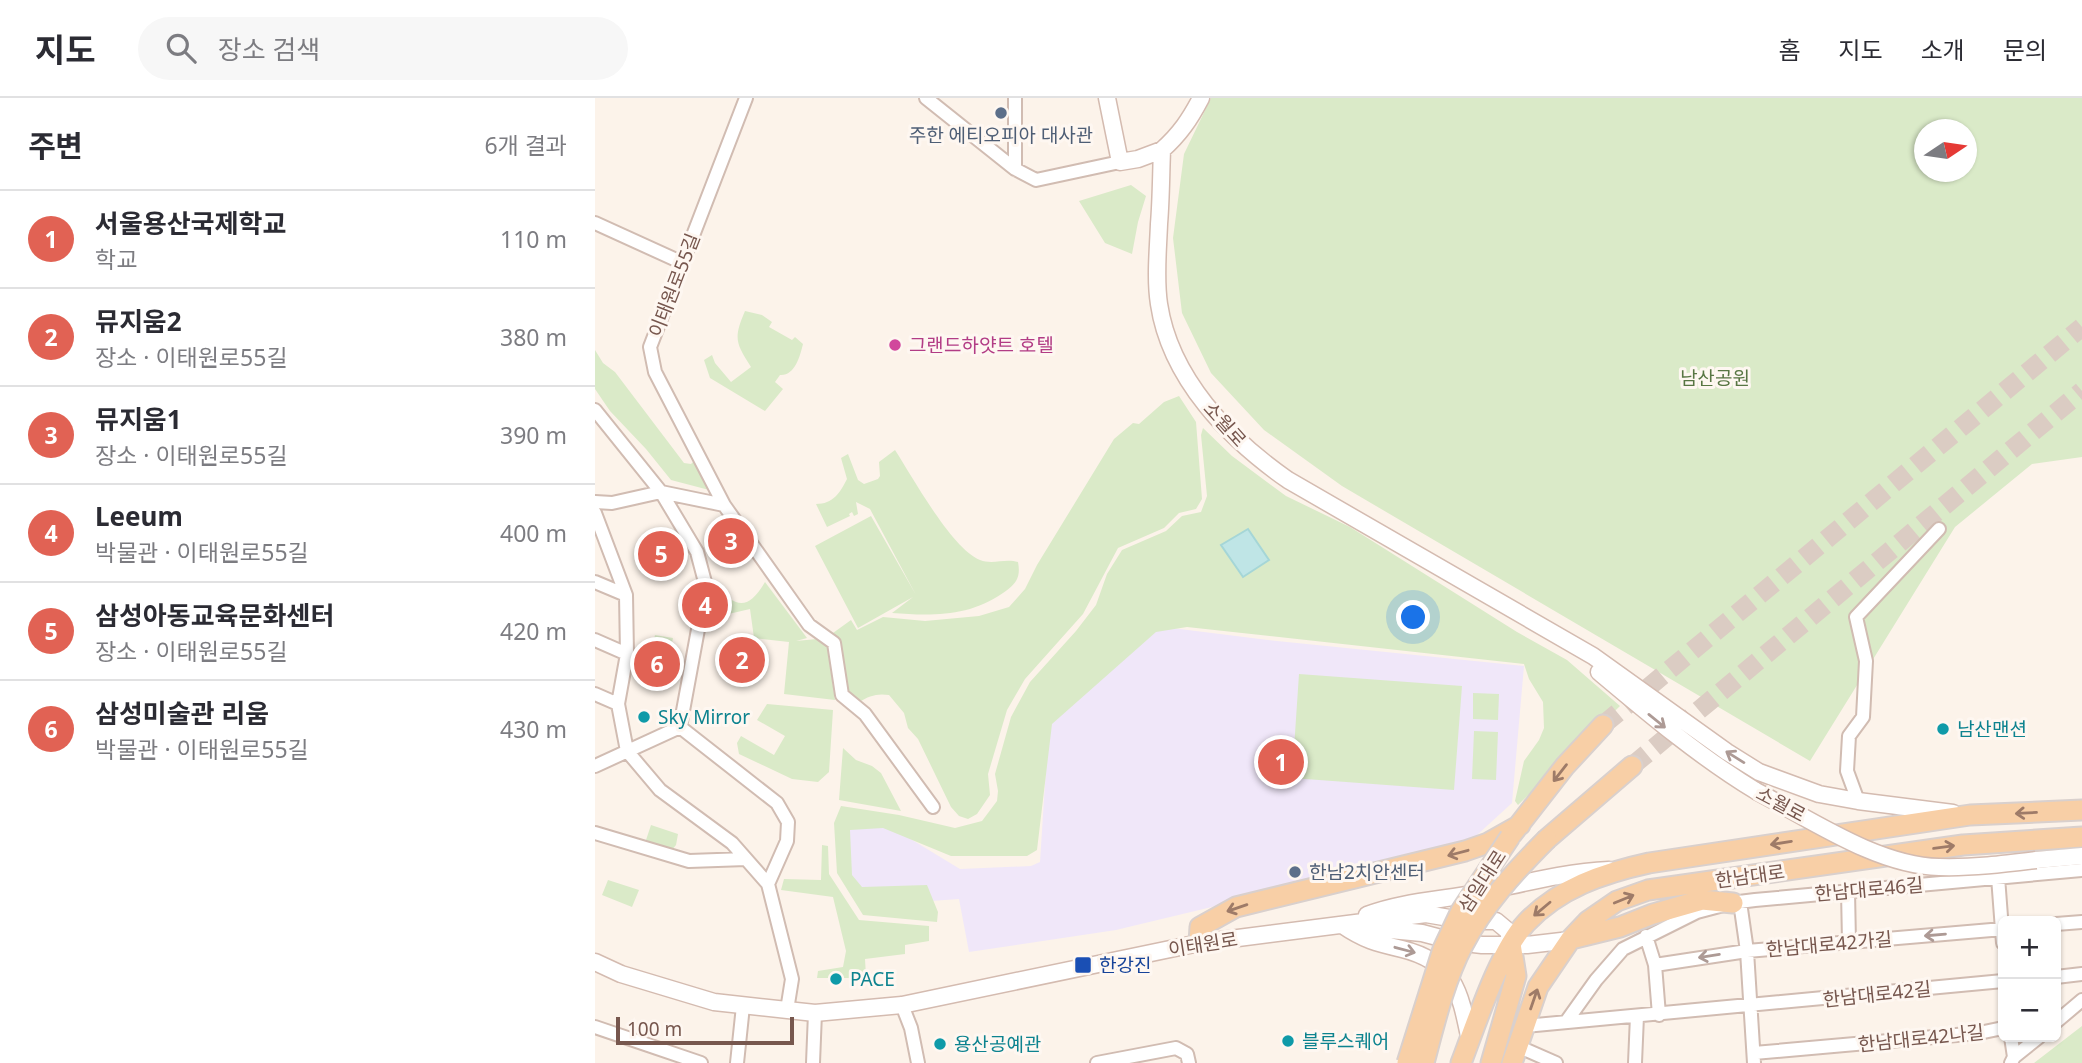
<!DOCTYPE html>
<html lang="ko">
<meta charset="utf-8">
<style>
body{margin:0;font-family:"Noto Sans","Noto Sans KR",sans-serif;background:#f7f7f7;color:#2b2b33}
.controls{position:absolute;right:21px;bottom:21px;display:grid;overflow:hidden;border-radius:10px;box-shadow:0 2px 5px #0004}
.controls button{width:63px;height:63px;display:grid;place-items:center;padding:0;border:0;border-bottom:2px solid #e1e1e2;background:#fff;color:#2b2b33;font:35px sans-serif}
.compass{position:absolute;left:1319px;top:21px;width:63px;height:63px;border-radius:50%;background:#fff;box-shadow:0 2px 5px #0004;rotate:77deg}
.scale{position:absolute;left:21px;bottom:18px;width:178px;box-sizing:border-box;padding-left:7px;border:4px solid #77574e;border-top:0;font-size:19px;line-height:24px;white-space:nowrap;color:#77574e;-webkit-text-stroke:5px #fef7f1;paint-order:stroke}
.you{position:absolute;left:819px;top:520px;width:24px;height:24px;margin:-18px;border:5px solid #fff;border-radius:50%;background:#1a73e8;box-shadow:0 0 0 10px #1a73e833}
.badge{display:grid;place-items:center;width:46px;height:46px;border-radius:50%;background:#e16254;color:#fff;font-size:23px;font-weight:700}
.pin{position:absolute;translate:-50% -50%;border:4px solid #fff;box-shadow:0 2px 7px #0006}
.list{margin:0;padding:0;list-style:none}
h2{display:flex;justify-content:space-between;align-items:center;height:91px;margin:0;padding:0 28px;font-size:30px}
h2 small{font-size:23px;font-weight:400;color:#7c7c81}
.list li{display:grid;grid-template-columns:46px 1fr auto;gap:21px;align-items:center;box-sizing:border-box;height:98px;padding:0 28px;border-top:2px solid #e1e1e2}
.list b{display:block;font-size:26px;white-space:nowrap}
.list p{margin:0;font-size:23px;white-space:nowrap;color:#7c7c81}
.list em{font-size:23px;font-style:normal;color:#7c7c81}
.icon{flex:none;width:38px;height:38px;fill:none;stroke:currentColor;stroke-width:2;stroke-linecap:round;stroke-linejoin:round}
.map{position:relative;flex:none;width:1487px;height:965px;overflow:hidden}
header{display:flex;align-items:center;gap:42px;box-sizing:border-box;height:98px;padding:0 35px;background:#fff;border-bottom:2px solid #e1e1e2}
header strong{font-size:33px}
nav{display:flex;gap:38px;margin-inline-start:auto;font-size:24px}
.search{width:490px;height:63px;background:#f7f7f7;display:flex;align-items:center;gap:18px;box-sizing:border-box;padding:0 24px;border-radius:38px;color:#7c7c81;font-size:26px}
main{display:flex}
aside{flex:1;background:#fff}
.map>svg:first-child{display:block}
.education{fill:#f0e7f9}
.green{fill:#daeac8;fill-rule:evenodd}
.water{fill:#bfe5e6;stroke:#a5d6d7;stroke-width:2}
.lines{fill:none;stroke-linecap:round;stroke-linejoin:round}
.primary-tunnel{stroke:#dbccc3;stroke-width:19;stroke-dasharray:19 10;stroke-linecap:butt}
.minor-casing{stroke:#d1bcb2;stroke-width:16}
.secondary-casing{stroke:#d4bbb0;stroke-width:19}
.primary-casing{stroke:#d9d0cd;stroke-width:23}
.minor{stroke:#fff;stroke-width:12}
.secondary{stroke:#fff;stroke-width:16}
.primary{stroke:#f8cfa6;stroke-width:19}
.secondary-bridge-casing{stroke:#d4bbb0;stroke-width:19;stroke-linecap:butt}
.primary-bridge-casing{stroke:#d9d0cd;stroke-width:23;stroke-linecap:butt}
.secondary-bridge{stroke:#fff;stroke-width:16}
.primary-bridge{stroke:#f8cfa6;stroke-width:19}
.oneway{stroke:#ad9a95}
.oneway2{stroke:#9e7b68}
.service-dot{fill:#5c6f8a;stroke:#fef7f1;stroke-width:2.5}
.hotel-dot{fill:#d1479c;stroke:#fef7f1;stroke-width:2.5}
.culture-dot{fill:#0f9aa8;stroke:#fef7f1;stroke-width:2.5}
.transit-dot{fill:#1a4fb4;stroke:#fef7f1;stroke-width:2.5}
.labels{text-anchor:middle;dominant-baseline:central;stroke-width:6;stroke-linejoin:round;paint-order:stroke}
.service-label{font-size:19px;fill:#4e5e75;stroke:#fef7f1}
.street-label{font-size:19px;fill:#77574e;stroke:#fef7f1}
.hotel-label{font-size:19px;fill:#b23c85;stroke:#fef7f1;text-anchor:start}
.park-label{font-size:19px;fill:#587643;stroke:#fef7f1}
.culture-label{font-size:19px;fill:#0d838f;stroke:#fef7f1;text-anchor:start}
.transit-label{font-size:19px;fill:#164399;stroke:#fef7f1;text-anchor:start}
</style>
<header>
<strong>지도</strong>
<div class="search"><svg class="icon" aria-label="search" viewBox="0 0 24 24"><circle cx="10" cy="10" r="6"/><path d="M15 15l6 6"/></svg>장소 검색</div>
<nav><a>홈</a><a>지도</a><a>소개</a><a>문의</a></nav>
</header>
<main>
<aside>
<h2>주변<small>6개 결과</small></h2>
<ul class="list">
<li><span class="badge">1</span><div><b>서울용산국제학교</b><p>학교</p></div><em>110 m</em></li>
<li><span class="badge">2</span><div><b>뮤지움2</b><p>장소 · 이태원로55길</p></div><em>380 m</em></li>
<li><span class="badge">3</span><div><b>뮤지움1</b><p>장소 · 이태원로55길</p></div><em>390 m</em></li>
<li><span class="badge">4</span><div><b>Leeum</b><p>박물관 · 이태원로55길</p></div><em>400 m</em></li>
<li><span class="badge">5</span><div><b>삼성아동교육문화센터</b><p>장소 · 이태원로55길</p></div><em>420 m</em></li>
<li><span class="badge">6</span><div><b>삼성미술관 리움</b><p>박물관 · 이태원로55길</p></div><em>430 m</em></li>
</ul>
</aside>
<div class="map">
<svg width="1487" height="965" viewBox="0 0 1487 965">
<rect width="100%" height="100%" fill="#fcf3ea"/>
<path class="education" d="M561,528L682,543L929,568L917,705L870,748L521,832L374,854L364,801L265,808L252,791L249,723H286L365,771L436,768L445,764L454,623Z"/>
<path class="green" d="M616,0H1487V359L1437,366L1360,429L1215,663L747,388L669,332L616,275L587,215L578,140L589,56ZM1330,32H1372V74H1330Z
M536,87L551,98L543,124L537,156L510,145L484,103Z
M150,213L167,217L177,224L174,229L197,242L200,239L208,246C205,258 200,278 185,277L180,284L188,291L170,313L115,280L109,262L117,257L120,265L136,284L156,269C141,245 138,241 150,213Z
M0,252L8,265L20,274L89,365L96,366L101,361L118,393L76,382L51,351L15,313L0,291Z
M584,298L601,324L607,401L601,411L584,415L569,430L523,450L488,516L430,581L412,612L393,676L395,697L382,716L373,721L364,718L356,709L323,641L313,630L309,615L294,597C282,595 274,598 264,604L249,594L238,535L256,522L262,532L288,519L330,523L384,518L414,509L430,491L442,467L519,341L538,325L544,326L569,304Z
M608,330L637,358L691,398L755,429L922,534L972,562L1025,608L923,707L920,703L929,663L944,642L949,630L948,604L934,581L929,566L592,529L561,534L457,626L442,752L432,758H356L288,730L255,732L257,777L267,789L332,787L343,814L342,824L268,817L242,775L239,725L246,708L304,717L360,730L387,723L402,703L403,693L400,676L416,619L435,584L481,533L501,507L512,476L527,452L571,433L587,418L606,414L612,398L606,337Z
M300,352C318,380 357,451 385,462C398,467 410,460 423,464C426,480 421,486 408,495C374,519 336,518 297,515L318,499L263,530L220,448L276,418L321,497L275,411L261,404L263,416L259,418L257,414L254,416L255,418L232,429L221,406C238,406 245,395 252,381L246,360L253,356L263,382L269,386L283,381L285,378L284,364Z
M170,484L212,540L201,543L222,541L232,548L240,602L189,596L194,544L159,540L155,511L112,521L113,509L118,507L119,487C141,509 152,514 170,484Z
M60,537L78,540L73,563L55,559Z
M704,576L867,588L859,692L697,680Z
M878,595L904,596L903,622L878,621Z
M172,606L238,612L234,674L223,684L197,681L144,656L142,645L146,638L179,657L190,638L162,622Z
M879,633L903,634L901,682L877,681Z
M248,650L261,662L277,668L286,675L306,713L244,702Z
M56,727L83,736L81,747L76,753L50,745Z
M227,747L233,748L234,776L264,822L334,828V843L310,847V856L270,861L271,878L268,880H222L223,873L248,869L251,853L238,799L186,792L189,781L226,782Z
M13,782L44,792L37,809L7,797Z
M1487,928V965H1439Z"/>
<path class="water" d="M653,431L674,462L648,479L626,447Z"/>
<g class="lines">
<path class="primary-tunnel" d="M1008,627L1487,229
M1037,668L1487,293"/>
<g class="minor-casing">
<path id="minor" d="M331,0L420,71L441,82L525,64
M420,0V71
M0,125L88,165
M0,312L66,394L102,454L111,488L85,629
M0,404L17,405L66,394L129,407L214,527L239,545L247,597L270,616L338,709
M129,407L60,274L55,249L151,0
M0,415L31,497L32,556L23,606L32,653L65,692L137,745L173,786L197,881L192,912
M0,484L31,497
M0,542L32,556
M0,596L23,606
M0,668L85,629L182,705L193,724L192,743L173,786
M1263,703L1252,673L1254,638L1268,619L1271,563L1261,519L1344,431
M0,735L94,763L151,761
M1403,779L1408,845
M1253,793L1254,844
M1145,804L1152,853L1159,965
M1461,826L1487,824
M1051,838L1060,867L1064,917
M1060,867L1152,853L1408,831
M1461,879L1487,876
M307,907L316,930L323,965
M971,924L1001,882L1028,851L1102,814L1136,805L1160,802L1487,772
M1461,924L1487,902
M930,928L1408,883
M0,929L106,965
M1416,939L1419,959
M922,948L961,965
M1159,955L1384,935L1408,930
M142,965L148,908
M218,965L220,915
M502,965L581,950L592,956L594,965
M1040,965L1042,918
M1416,965L1419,959L1444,939"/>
</g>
<g class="secondary-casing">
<path id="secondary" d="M512,0L525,64L543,61L567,52
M606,0C595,21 585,36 567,52C566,77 566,102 564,126C563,153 560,180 564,206C575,280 634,341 693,382L998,558L1132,654L1164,674L1224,696L1263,703L1358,715
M1004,574C1054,616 1105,659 1161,693
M1441,762L1487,758
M772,817C809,803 849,802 887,794C930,785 971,774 1014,772
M747,827C769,842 781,845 807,851C860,864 865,894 875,943
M774,830L827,835L861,844L887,847H932L975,842
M0,864L26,876L119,904L220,915L307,907L604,845L831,816L872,823H901L913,833L916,846"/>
</g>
<g class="primary-casing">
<path id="primary" d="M917,736L970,668L1008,627
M952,741L1037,668
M976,841L1025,829L1058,816L1107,802L1138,805
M604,845L605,829L641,809L870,753L893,745L925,727
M866,965C881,926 904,854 931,825C964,790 1008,775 1054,765L1375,717L1487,712
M896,965L921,878L916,846
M917,965L943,889L975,842L993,823L1022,803L1053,792L1368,747L1487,739"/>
</g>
<use href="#minor" class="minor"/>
<use href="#secondary" class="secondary"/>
<use href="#primary" class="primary"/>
<g class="secondary-bridge-casing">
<path id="secondary-bridge" d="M1161,693C1215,721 1283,768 1344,769C1377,770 1409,766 1441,762"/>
</g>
<g class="primary-bridge-casing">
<path id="primary-bridge" d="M812,965L848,851L866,813L915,739
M829,965C839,927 850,881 868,847C889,807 920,773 952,741"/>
</g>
<use href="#secondary-bridge" class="secondary-bridge"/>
<use href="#primary-bridge" class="primary-bridge"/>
</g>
<defs><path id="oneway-shaft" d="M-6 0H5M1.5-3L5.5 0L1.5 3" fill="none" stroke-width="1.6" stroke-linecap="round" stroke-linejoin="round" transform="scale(1.75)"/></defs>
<g class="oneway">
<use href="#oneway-shaft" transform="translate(1062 623) rotate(39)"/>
<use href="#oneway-shaft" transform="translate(1140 659) rotate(-148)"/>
<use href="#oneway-shaft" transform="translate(1340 837) rotate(175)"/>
<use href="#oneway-shaft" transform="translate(810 852) rotate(15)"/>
<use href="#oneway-shaft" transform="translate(1114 858) rotate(171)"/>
</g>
<g class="oneway2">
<use href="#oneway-shaft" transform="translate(965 675) rotate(128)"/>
<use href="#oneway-shaft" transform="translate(1431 715) rotate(177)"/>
<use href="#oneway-shaft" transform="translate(1186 745) rotate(171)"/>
<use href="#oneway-shaft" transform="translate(1349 749) rotate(-8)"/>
<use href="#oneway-shaft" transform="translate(863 755) rotate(165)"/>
<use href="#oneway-shaft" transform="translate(1029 801) rotate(-22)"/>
<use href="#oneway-shaft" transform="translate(642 810) rotate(161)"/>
<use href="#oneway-shaft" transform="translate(947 811) rotate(140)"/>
<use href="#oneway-shaft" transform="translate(939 901) rotate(-71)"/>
</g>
<g class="service-dot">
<circle cx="406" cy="15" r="7"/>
<circle cx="700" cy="774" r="7"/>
</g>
<circle class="hotel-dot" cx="300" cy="247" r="7"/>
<g class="culture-dot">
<circle cx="49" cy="619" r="7"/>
<circle cx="1348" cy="631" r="7"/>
<circle cx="241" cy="881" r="7"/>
<circle cx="693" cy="943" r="7"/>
<circle cx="345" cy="946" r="7"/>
</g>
<rect class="transit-dot" x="479" y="858" width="18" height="18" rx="3.5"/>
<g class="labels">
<g class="service-label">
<text x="406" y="37">주한 에티오피아 대사관</text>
<text x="714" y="774" text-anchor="start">한남2치안센터</text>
</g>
<g class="street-label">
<text transform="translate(79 187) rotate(-69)">이태원로55길</text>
<text transform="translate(630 326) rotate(48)">소월로</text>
<text transform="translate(1186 706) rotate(28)">소월로</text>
<text transform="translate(1155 778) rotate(-8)">한남대로</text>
<text transform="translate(887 783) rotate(-57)">삼일대로</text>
<text transform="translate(1274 791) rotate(-5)">한남대로46길</text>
<text transform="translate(608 846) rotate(-9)">이태원로</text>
<text transform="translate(1234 846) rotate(-5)">한남대로42가길</text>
<text transform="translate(1282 896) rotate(-6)">한남대로42길</text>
<text transform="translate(1326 940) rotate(-6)">한남대로42나길</text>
</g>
<g class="hotel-label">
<text x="314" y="247">그랜드하얏트 호텔</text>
</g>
<g class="park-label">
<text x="1120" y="280">남산공원</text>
</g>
<g class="culture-label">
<text x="63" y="619">Sky Mirror</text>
<text x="1362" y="631">남산맨션</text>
<text x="255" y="881">PACE</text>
<text x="707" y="943">블루스퀘어</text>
<text x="359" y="946">용산공예관</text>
</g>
<g class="transit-label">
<text x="504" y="867">한강진</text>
</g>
</g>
</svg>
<div class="controls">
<button>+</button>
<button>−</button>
</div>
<svg class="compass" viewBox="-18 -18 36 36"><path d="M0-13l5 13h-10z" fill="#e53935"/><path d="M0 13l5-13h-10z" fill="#7c7c81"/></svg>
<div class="scale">100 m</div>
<div class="you"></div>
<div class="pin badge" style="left:686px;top:664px">1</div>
<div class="pin badge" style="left:147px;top:562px">2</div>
<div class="pin badge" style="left:136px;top:443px">3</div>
<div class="pin badge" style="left:110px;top:507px">4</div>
<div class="pin badge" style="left:66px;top:456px">5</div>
<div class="pin badge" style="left:62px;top:566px">6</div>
</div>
</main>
